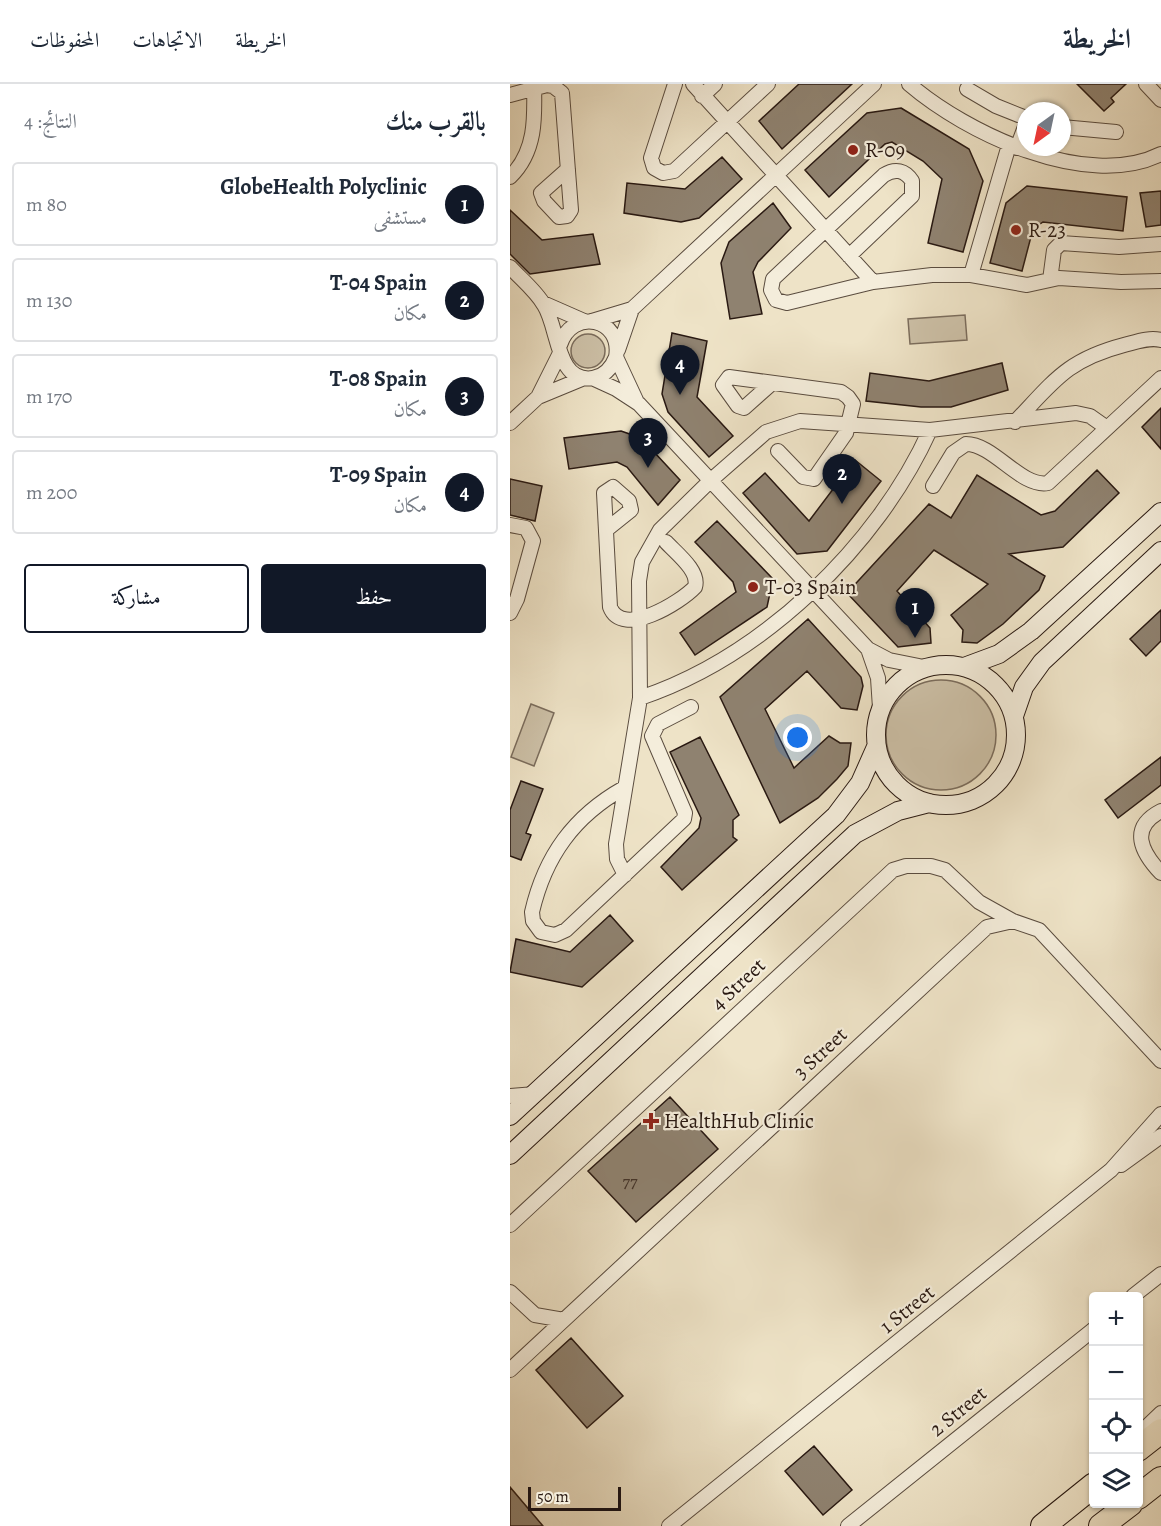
<!DOCTYPE html>
<html lang="ar">
<meta charset="utf-8">
<style>
body{margin:0;font-family:Alegreya,Amiri,serif;background:#f2f2f3;color:#1f2937;direction:rtl}
.controls{position:absolute;right:18px;bottom:18px;display:grid;overflow:hidden;border-radius:6px;box-shadow:0 2px 4px #0004}
.controls button{width:54px;height:54px;display:grid;place-items:center;padding:0;border:0;border-bottom:2px solid #e0e1e3;background:#fff;color:#1f2937;font:30px sans-serif}
.compass{position:absolute;left:507px;top:18px;width:54px;height:54px;border-radius:50%;background:#fff;box-shadow:0 2px 4px #0004;rotate:213deg}
.scale{position:absolute;left:18px;bottom:15px;width:93px;box-sizing:border-box;padding-left:6px;border:3px solid #291912;border-top:0;font-size:16px;line-height:21px;white-space:nowrap;color:#291912;-webkit-text-stroke:4px #f4eddb;paint-order:stroke}
.you{position:absolute;left:288px;top:654px;width:21px;height:21px;margin:-15px;border:4px solid #fff;border-radius:50%;background:#1a73e8;box-shadow:0 0 0 9px #1a73e833}
.badge{display:grid;place-items:center;width:39px;height:39px;border-radius:50%;background:#111827;color:#fff;font-size:20px;font-weight:700}
.pin{position:absolute;translate:-50% -50px;filter:drop-shadow(0 2px 3px #0008)}
.pin::after{content:'';position:absolute;top:32px;width:21px;height:18px;background:inherit;clip-path:polygon(0 0,100% 0,50% 100%)}
.list{margin:0;padding:0;list-style:none}
h2{display:flex;justify-content:space-between;align-items:center;height:78px;margin:0;padding:0 24px;font-size:26px}
h2 small{font-size:20px;font-weight:400;color:#747a83}
.list li{display:grid;grid-template-columns:39px 1fr auto;gap:18px;align-items:center;box-sizing:border-box;height:84px;margin:0 12px 12px;padding:0 12px;border:2px solid #e0e1e3;border-radius:6px}
.list b{display:block;font-size:22px;white-space:nowrap}
.list p{margin:0;font-size:20px;white-space:nowrap;color:#747a83}
.list em{font-size:20px;font-style:normal;color:#747a83}
.actions{display:flex;gap:12px;padding:18px 24px}
.actions a{flex:1;padding:14px 0;border:2px solid #111827;border-radius:6px;text-align:center;font-size:21px;color:#111827}
.actions .main{background:#111827;color:#fff}
.icon{flex:none;width:33px;height:33px;fill:none;stroke:currentColor;stroke-width:2;stroke-linecap:round;stroke-linejoin:round}
.map{position:relative;flex:none;width:651px;height:1442px;overflow:hidden;direction:ltr}
header{display:flex;align-items:center;gap:36px;box-sizing:border-box;height:84px;padding:0 30px;background:#fff;border-bottom:2px solid #e0e1e3}
header strong{font-size:28px}
nav{display:flex;gap:33px;margin-inline-start:auto;font-size:21px}
main{display:flex}
aside{flex:1;background:#fff}
.map>svg:first-child{display:block}
.green{fill:#cdc1a8;stroke:#7b6d5d;stroke-width:1.5}
.building{fill:#8f8270;stroke:#291912;stroke-width:1.5}
.lines{fill:none;stroke-linecap:round;stroke-linejoin:round}
.street-casing{stroke:#5a4c3f;stroke-width:16}
.secondary-casing{stroke:#291912;stroke-width:20}
.highway-casing{stroke:#291912;stroke-width:26}
.street{stroke:#f4eddb;stroke-width:14}
.secondary{stroke:#f4eddb;stroke-width:18}
.highway{stroke:#eee3c7;stroke-width:24}
.poi-dot{fill:#8f2418;stroke:#f4eddb;stroke-width:2}
.labels{text-anchor:middle;dominant-baseline:central;stroke-width:4.5;stroke-linejoin:round;paint-order:stroke}
.number-label{font-size:18px;fill:#42332a}
.poi-label{font-size:21px;fill:#291912;stroke:#f4eddb;text-anchor:start}
.street-label{font-size:21px;fill:#291912;stroke:#f4eddb}
</style>
<header>
<strong>الخريطة</strong>
<nav><a>الخريطة</a><a>الاتجاهات</a><a>المحفوظات</a></nav>
</header>
<main>
<div class="map">
<svg width="651" height="1442" viewBox="0 0 651 1442">
<rect width="100%" height="100%" fill="#eee3c7"/>
<filter id="stains"><feTurbulence type="fractalNoise" baseFrequency=".00333" numOctaves="4"/><feColorMatrix values="0 0 0 0 .2 0 0 0 0 .09 0 0 0 0 .02 0 0 0 .5 -.17"/></filter>
<radialGradient id="worn" r=".72"><stop offset=".6" stop-color="#630" stop-opacity="0"/><stop offset="1" stop-color="#630" stop-opacity=".3"/></radialGradient>
<path class="green" d="M455,231L457,256L400,260L398,235Z
M61 267a17 17 0 1 1 34 0a17 17 0 1 1-34 0Z
M376 651a55 55 0 1 1 110 0a55 55 0 1 1-110 0Z
M21,620L44,629L24,682L1,673Z"/>
<path class="building" d="M289,0H342L272,65L249,37Z
M567,0H616L601,14L604,18L594,27Z
M391,24L459,65L473,97L453,168L418,159L432,95L413,77L382,58L375,60L319,113L295,86L357,29Z
M212,73L232,95L189,134L171,138L114,129L117,99L175,105Z
M517,102L617,113L613,147L533,138L523,145L512,187L480,179L496,119Z
M651,107V141L636,143L630,109Z
M263,119L281,144L248,178L243,188L252,230L220,235L211,179L219,158Z
M0,126L32,156L83,150L90,180L20,190L0,170Z
M162,249L197,257L187,313L223,352L199,373L158,328L152,310Z
M492,279L498,306L441,323H411L356,317L360,289L419,297Z
M651,324V365L632,343Z
M111,347L131,354L170,396L148,421L117,383L107,378L59,385L54,354Z
M345,376L371,397L317,467L287,470L233,409L255,389L299,437Z
M587,386L609,409L553,463L499,470L535,492L529,506L493,540L467,559L452,558L453,546L441,531L478,500L424,466L387,507L420,544L421,559L388,563L337,509L419,420L441,434L467,391L531,431L545,427Z
M0,395L32,402L25,437L0,431Z
M207,437L263,495L257,523L185,571L170,549L226,508L223,498L185,458Z
M651,526V557L636,572L620,555Z
M298,535L351,593L353,602L347,626L331,624L297,587L255,625L284,684L319,652L330,659H341L338,682L327,695L308,714L270,739L210,613Z
M190,653L229,731L223,736V753L227,756L172,806L151,783L189,744L191,734L160,668Z
M651,673V701L608,734L595,716Z
M11,697L33,705L16,749L21,751L11,776L0,772V726Z
M100,831L123,857L72,903L0,888L6,855L60,868Z
M160,1013L208,1065L126,1138L78,1087Z
M61,1254L113,1312L77,1344L26,1286Z
M304,1362L342,1406L313,1431L275,1387Z
M0,1403L33,1442H0Z"/>
<g class="lines">
<g class="street-casing">
<path id="street" d="M165,0L141,74L144,84L153,89L164,87L258,0
M183,0L363,198
M399,0C456,49 577,107 651,70
M636,0L651,16
M457,5L486,22L516,34
M0,11L37,1L43,2L52,9L61,126L57,132L49,133L34,117L31,109L58,85
M192,12L205,0
M552,43L606,48
M507,64L516,40
M0,93C26,68 25,34 24,0
M339,172L402,112V97C395,86 385,84 374,91L263,195L261,206L266,216L277,219L363,198L422,191H461L517,201L549,194L611,198L651,197
M0,183C11,195 26,207 34,221C49,244 46,300 83,294C95,292 102,283 106,273C113,234 62,223 50,261
M461,191L499,61
M540,196L544,166L551,159L609,163L651,160
M33,219L74,237
M82,237L122,225L364,0
M108,266L122,225
M106,273L126,316
M82,294L106,305L129,320L358,565L379,576L414,583
M261,300L234,324L228,322L213,301L219,293L331,308L338,313L343,320L336,349L304,395L293,393L268,367
M28,313L74,294
M505,338C544,297 557,276 614,261C626,258 639,253 651,256
M0,339L28,313L50,269
M423,402L443,369L456,360C484,360 511,404 538,399L651,294
M0,441L16,444L23,457L7,515L0,529
M96,446L121,426L119,417L103,403L94,409L100,523C112,555 171,518 185,503C190,487 166,469 156,458
M358,565L368,594L370,624
M130,614C252,573 367,463 420,346
M114,704C64,732 35,772 22,828L23,837L31,848L45,851L56,846L174,735L175,729L142,652L148,640L181,623
M651,727C618,744 632,769 651,789
M115,791L107,775L106,760L130,614L129,497L132,478L150,446L200,397L256,348L290,337L420,346L566,329L580,332L597,344
M0,1012L25,1010
M611,1081L651,1052
M0,1141L383,786L396,782H421L435,786L469,818L503,837
M0,1208L25,1231L54,1236
M623,1212L651,1190
M0,1286L477,843L503,837L529,846L651,977
M628,1351L651,1329
M159,1442L601,1086L651,1030
M338,1442L584,1245"/>
</g>
<g class="secondary-casing">
<path id="secondary" d="M366 651a70 70 0 1 1 140 0a70 70 0 1 1-140 0Z
M454,583L489,570L521,547L651,428
M504,632L514,603L532,578L651,467
M0,1032L326,731L350,699L366,663
M0,1071L345,750L388,727L419,719"/>
</g>
<g class="highway-casing">
<path id="highway" d="M628,1365L651,1347
M628,1413L651,1395
M533,1442L584,1401
M591,1442L620,1420"/>
</g>
<use href="#street" class="street"/>
<use href="#secondary" class="secondary"/>
<use href="#highway" class="highway"/>
</g>
<g class="poi-dot">
<circle cx="343" cy="66" r="6"/>
<circle cx="506" cy="146" r="6"/>
<circle cx="243" cy="503" r="6"/>
<path d="M138 1028h6v6h6v6h-6v6h-6v-6h-6v-6h6z"/>
</g>
<g class="labels">
<g class="number-label">
<text x="120" y="1097">77</text>
</g>
<g class="poi-label">
<text x="355" y="66">R-09</text>
<text x="518" y="146">R-23</text>
<text x="255" y="503">T-03 Spain</text>
<text x="154" y="1037">HealthHub Clinic</text>
</g>
<g class="street-label">
<text transform="translate(228 900) rotate(-43)">4 Street</text>
<text transform="translate(310 969) rotate(-43)">3 Street</text>
<text transform="translate(397 1225) rotate(-39)">1 Street</text>
<text transform="translate(448 1327) rotate(-39)">2 Street</text>
</g>
</g>
<rect width="100%" height="100%" filter="url(#stains)"/>
<rect width="100%" height="100%" fill="url(#worn)"/>
</svg>
<div class="controls">
<button>+</button>
<button>−</button>
<button><svg class="icon" aria-label="locate" viewBox="0 0 24 24"><circle cx="12" cy="12" r="6"/><path d="M12 2v4M12 18v4M2 12h4M18 12h4"/></svg></button>
<button><svg class="icon" aria-label="layers" viewBox="0 0 24 24"><path d="M12 4l9 5-9 5-9-5zM3 14l9 5 9-5"/></svg></button>
</div>
<svg class="compass" viewBox="-18 -18 36 36"><path d="M0-13l5 13h-10z" fill="#e53935"/><path d="M0 13l5-13h-10z" fill="#747a83"/></svg>
<div class="scale">50 m</div>
<div class="you"></div>
<div class="pin badge" style="left:405px;top:554px">1</div>
<div class="pin badge" style="left:332px;top:420px">2</div>
<div class="pin badge" style="left:138px;top:384px">3</div>
<div class="pin badge" style="left:170px;top:311px">4</div>
</div>
<aside>
<h2>بالقرب منك<small>النتائج: 4</small></h2>
<ul class="list">
<li><span class="badge">1</span><div><b>GlobeHealth Polyclinic</b><p>مستشفى</p></div><em>80 m</em></li>
<li><span class="badge">2</span><div><b>T-04 Spain</b><p>مكان</p></div><em>130 m</em></li>
<li><span class="badge">3</span><div><b>T-08 Spain</b><p>مكان</p></div><em>170 m</em></li>
<li><span class="badge">4</span><div><b>T-09 Spain</b><p>مكان</p></div><em>200 m</em></li>
</ul>
<div class="actions"><a class="main">حفظ</a><a>مشاركة</a></div>
</aside>
</main>
